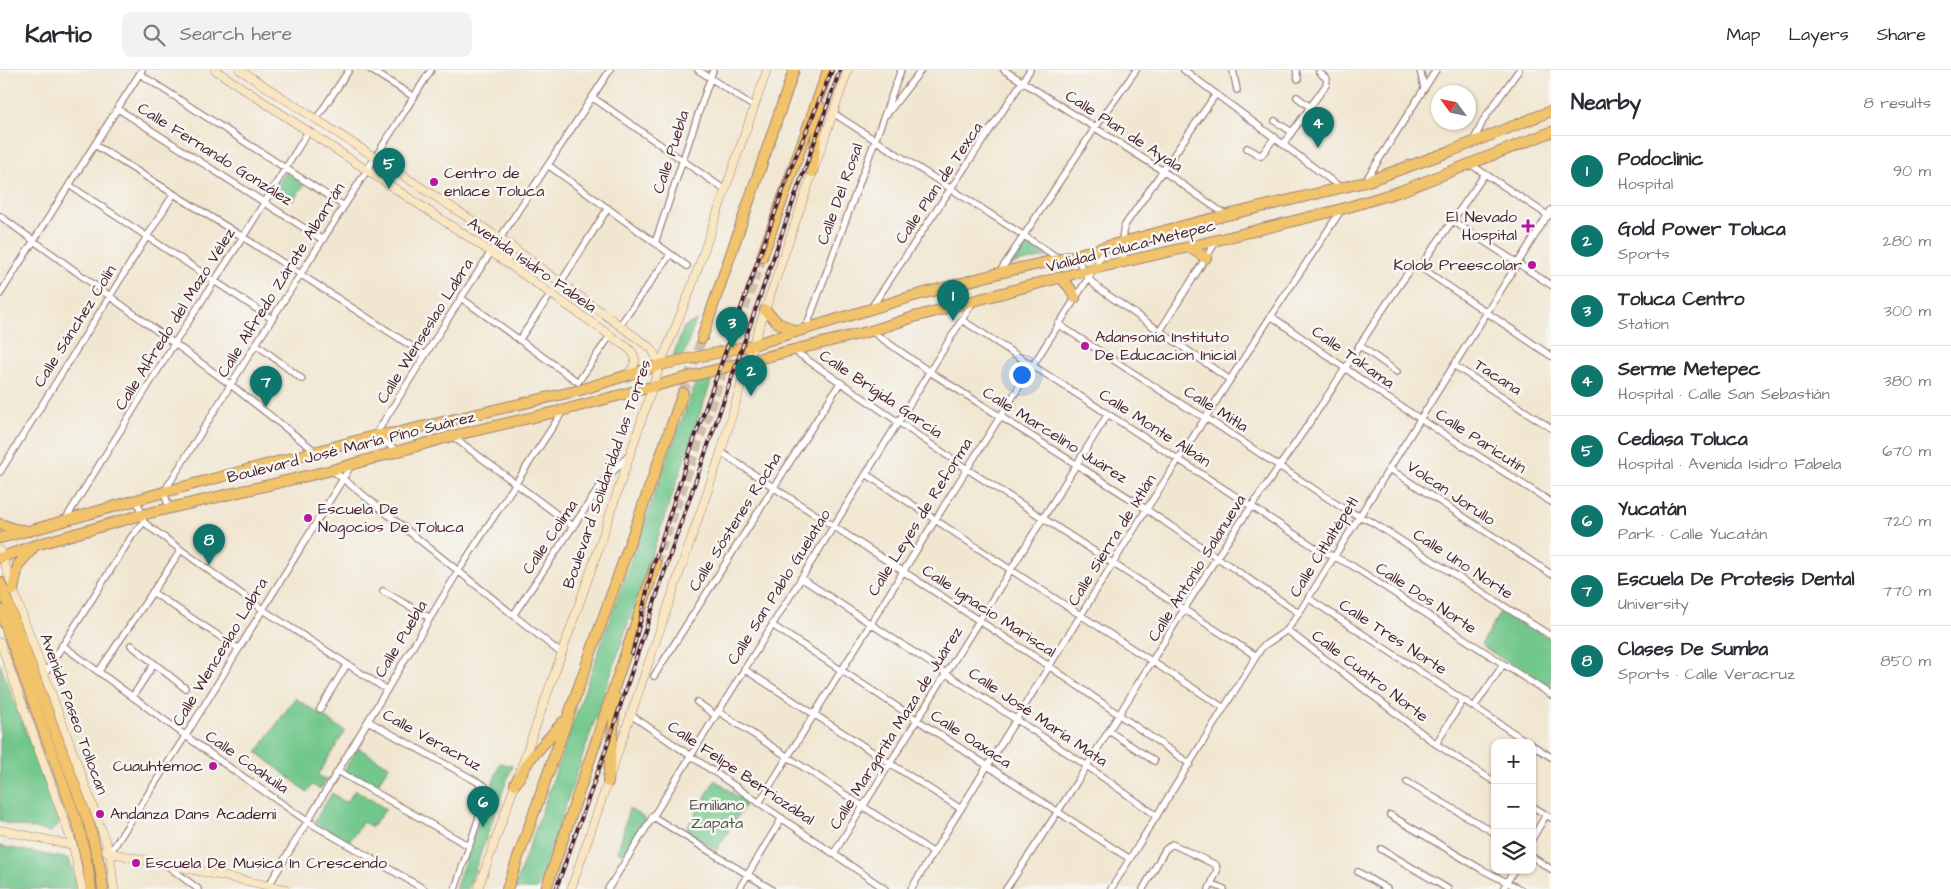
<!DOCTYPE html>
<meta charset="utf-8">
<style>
body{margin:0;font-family:"Architects Daughter",sans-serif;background:#f2f2f3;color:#2b2b33}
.controls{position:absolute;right:15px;bottom:15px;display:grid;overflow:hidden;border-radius:10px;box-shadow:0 1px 4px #0004}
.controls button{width:45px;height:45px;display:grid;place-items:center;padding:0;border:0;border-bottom:1px solid #e1e1e2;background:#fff;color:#2b2b33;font:25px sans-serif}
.compass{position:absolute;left:1431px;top:15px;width:45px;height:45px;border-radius:50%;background:#fff;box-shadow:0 1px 4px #0004;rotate:303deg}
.you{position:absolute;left:1021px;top:304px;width:18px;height:18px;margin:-12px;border:4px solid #fff;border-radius:50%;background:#1a73e8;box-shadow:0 0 0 8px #1a73e833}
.badge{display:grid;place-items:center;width:32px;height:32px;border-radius:50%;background:#0f766e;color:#fff;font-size:16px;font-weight:700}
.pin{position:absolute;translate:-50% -41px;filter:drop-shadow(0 1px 2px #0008)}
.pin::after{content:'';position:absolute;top:26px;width:18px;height:15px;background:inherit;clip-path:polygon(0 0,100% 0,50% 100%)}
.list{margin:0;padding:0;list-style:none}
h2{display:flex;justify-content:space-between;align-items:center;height:65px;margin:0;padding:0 20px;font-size:21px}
h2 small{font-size:16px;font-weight:400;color:#7c7c81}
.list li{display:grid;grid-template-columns:32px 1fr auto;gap:15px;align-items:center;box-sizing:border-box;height:70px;padding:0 20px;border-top:1px solid #e1e1e2}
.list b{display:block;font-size:19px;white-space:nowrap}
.list p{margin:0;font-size:16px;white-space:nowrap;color:#7c7c81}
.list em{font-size:16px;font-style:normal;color:#7c7c81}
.icon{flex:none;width:28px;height:28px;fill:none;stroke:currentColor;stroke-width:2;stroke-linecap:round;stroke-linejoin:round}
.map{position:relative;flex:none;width:1551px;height:819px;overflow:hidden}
header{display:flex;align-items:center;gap:30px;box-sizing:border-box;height:70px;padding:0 25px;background:#fff;border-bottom:1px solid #e1e1e2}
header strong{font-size:24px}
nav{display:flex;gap:28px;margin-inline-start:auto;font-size:18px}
.search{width:350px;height:45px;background:#f2f2f3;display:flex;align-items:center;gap:12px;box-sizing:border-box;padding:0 18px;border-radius:10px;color:#7c7c81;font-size:19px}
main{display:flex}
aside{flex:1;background:#fff}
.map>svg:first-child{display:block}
.green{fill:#72c78c;stroke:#5e735c}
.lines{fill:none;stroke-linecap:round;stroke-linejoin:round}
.highway-tunnel{stroke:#d0beaf;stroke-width:10;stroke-dasharray:10 5;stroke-linecap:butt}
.street-casing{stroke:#9e827e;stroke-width:8}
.secondary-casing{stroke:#9e827e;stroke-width:9}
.highway-casing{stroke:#9e827e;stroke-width:12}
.street{stroke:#fff;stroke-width:5.5}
.secondary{stroke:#f9e7c3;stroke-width:8}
.highway{stroke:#f1c36a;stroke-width:10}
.rail-casing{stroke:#4a1f2b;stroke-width:4}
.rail{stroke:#f6f6f2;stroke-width:2;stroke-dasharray:5.5;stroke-linecap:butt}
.highway-bridge-casing{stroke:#9e827e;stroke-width:12;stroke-linecap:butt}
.highway-bridge{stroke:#f1c36a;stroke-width:10}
.poi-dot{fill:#b5179e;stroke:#f6f6f2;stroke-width:2}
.labels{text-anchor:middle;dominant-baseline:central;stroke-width:5;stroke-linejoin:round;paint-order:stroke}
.street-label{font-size:16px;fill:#4a1f2b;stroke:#f6f6f2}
.poi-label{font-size:16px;fill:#4a1f2b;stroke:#f6f6f2;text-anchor:start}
.park-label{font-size:16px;fill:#565148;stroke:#f6f6f2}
</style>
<header>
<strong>Kartio</strong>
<div class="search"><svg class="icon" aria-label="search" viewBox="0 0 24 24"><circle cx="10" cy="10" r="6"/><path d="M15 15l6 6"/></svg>Search here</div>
<nav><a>Map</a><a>Layers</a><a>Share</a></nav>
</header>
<main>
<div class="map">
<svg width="1551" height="819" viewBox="0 0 1551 819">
<rect width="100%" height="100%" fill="#f6f6f2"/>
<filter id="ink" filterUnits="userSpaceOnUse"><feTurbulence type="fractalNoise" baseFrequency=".02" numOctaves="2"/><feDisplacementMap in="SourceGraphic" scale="10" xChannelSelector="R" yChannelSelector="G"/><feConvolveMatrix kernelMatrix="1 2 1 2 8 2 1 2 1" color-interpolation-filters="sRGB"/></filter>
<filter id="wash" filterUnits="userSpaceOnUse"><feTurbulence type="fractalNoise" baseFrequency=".0096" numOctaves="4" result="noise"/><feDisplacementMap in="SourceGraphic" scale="20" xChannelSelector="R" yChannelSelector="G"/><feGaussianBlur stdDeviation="1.12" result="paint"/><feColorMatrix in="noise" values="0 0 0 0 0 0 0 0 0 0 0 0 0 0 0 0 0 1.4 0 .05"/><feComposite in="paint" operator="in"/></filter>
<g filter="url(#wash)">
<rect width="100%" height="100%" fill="#f1e6d0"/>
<path class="green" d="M286,102L304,115L293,131L275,119Z
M1024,172L1050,186L1008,195Z
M696,250L683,287L673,286L684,257Z
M712,309L537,819H514L664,397L696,312Z
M1502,539L1551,570V621L1481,575Z
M0,594L60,752L51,762L0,752Z
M295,628L345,661L318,705L326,710L320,719L312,715L307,722L257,682Z
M358,678L389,696L375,718L343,702Z
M500,693L512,696L468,819H455Z
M715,710L746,733L716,781L686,760Z
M355,720L386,739L372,757L363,752L349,772L314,752L332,723L346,733Z
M629,738L646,749L624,784L618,782Z
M0,776L69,789L78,819H0Z"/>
</g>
<g filter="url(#ink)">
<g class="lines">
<path class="highway-tunnel" d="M683,323L702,268
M656,494L762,187"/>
<g class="street-casing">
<path id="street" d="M371,0L414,27
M698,0L753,36
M1004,0L1163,101L1226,145
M1184,0L1340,117
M1233,0L1237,20
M1296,0L1298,9
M1420,0L1424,17
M140,4L344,136
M592,27L725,120
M1297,27L1310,37
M118,39L323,170
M833,43L1060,189
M887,44L921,0
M317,48L349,0
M1275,51L1292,62
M1473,72L1484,49L1519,0
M1284,73L1326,15L1327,9L1319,2
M95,75L243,167L425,285
M1247,78L1261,86L1275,67
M1470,94L1549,146
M548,95L687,196
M1366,110L1436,0
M69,115L272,249
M0,146L231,315L315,381
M1453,151L1551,215
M655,173L713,0
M1075,185L1088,208L1098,218L1230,310
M1125,192C1123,180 1120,167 1125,155L1216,24
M1420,197L1485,104
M999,203L1095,58L1136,0
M561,212L608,138
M0,224L142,0
M461,228L578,312L610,266
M871,238L1030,0
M1271,246L1386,327L1551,432
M962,250L1316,478L1351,495L1551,625
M1058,254L1186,337L1211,351L1344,439L1372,452L1551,566
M620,255L670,185
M806,258L901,0
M871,261L930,302L1134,431L1299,543
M1160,261L1217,170
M519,270L551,224
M256,274L302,309
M1359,275L1397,302
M793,280L967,399L1256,586
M1455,296L1551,358
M452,366L574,457
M397,380L386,373L378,365L379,359L461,228L610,0
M721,382L773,417L1049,596L1190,694
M1390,399L1551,504
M332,400L562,584
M0,402L173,125
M866,404L1011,500L1224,638
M137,430L144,452L151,458L262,539L387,620
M169,438L164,422L256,274L431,0
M65,450L174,274L243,167L308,62
M801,508L1087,696L1157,746
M383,521L430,548
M152,522L239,579
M1308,528L1529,673
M514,544L603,412L629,385
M772,555L1130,789
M1287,560L1436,674L1495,712
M62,575L216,688L307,751L424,819
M131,575L185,618
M744,599L961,739
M99,601L181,480
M44,605L132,466L144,452
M654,606L840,313
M133,626L154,594
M697,632L715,645
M1474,637L1503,595
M320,639L347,594
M718,641L934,783
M631,645L885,819
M368,651L485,716L487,723L455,819
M1109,661L1154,691
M1436,674L1463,630
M1532,675L1551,687
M338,701L469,776
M1407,712L1495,763
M759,733L967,399L1094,199L1106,177
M1532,736L1551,748
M1390,745L1481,799L1520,819
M652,746L771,819
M1532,769L1546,745
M1381,779L1448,819
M110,783L186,665L352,394
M834,783L1108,344
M1532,787L1551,799
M168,796L198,819
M1358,802L1387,819
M1212,814L1224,819
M269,815L459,500L563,341
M608,819L973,232
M739,819L782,748
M911,819L1146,440L1271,246L1342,139
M1006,819C1081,711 1146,598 1217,487C1250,437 1286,388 1320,337C1351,291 1378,243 1411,199L1416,196L1420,197L1551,286
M1111,819L1262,577L1287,560L1299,543L1551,140
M1143,819L1165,780L1172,774L1216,795L1217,801L1209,819
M1503,819L1514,800"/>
</g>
<g class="secondary-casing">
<path id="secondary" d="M215,0L491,182L628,278C639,287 636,295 627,305
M240,0L501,169L652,279L660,295
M0,480L18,533L110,783L114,819
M0,572L73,775L82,819
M0,760L285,819
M478,819L594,492L660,295L690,221L767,0
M571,819L721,382L753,275L848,0"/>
</g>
<g class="highway-casing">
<path id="highway" d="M812,102L820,36
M1189,177L1206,188
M762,187L828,0
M1061,208L1070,218L1075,228
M765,240L777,252L796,262
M702,268L794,0
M0,454L14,459L29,461L164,422L378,365L396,363L580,320L660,295L753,275L910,227L999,203L1060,189L1190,154L1365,112L1451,81L1551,41
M0,468L23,462
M0,488L36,475L141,445L332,400L452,366L564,340L749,291L871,261L914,247L1084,201L1189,177L1342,139L1401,121L1551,62
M0,512L89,754
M13,520L18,495L32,479
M0,540L79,758
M608,712L616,628
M515,714L530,689L563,652
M100,797L103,819
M88,798L91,819
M507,819L683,323
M546,819L656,494"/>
</g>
<use href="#street" class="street"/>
<use href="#secondary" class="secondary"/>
<use href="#highway" class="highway"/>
<g class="rail-casing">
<path id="rail" d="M632,584L652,500L689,384L791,98L832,0
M556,819L606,679L674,473L788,146L840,0"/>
</g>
<use href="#rail" class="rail"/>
<g class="highway-bridge-casing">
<path id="highway-bridge" d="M89,754L100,797
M79,758L88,798"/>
</g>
<use href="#highway-bridge" class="highway-bridge"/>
</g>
</g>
<g class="poi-dot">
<circle cx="434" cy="112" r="5"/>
<path d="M1525.5 148.5h5v5h5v5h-5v5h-5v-5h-5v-5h5z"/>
<circle cx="1532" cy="195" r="5"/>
<circle cx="1085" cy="276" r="5"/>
<circle cx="308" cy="448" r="5"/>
<circle cx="213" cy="696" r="5"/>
<circle cx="100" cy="744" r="5"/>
<circle cx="136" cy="793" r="5"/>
</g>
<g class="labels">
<g class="street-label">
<text transform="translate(1124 61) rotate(33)">Calle Plan de Ayala</text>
<text transform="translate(671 82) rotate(-72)">Calle Puebla</text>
<text transform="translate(215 84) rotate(32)">Calle Fernando González</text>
<text transform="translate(939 113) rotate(-56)">Calle Plan de Texca</text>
<text transform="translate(840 124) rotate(-70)">Calle Del Rosal</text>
<text transform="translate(1131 176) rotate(-14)">Vialidad Toluca-Metepec</text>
<text transform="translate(532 195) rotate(35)">Avenida Isidro Fabela</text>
<text transform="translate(281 210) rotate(-58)">Calle Alfredo Zárate Albarrán</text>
<text transform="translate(175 249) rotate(-58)">Calle Alfredo del Mazo Vélez</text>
<text transform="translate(75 256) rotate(-58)">Calle Sánchez Colín</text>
<text transform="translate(425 261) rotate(-58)">Calle Wenseslao Labra</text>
<text transform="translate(1353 287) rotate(35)">Calle Takama</text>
<text transform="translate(1498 307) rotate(33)">Tacana</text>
<text transform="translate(881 324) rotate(34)">Calle Brígida García</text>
<text transform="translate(1216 339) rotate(32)">Calle Mitla</text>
<text transform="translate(1155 358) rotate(33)">Calle Monte Albán</text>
<text transform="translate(1055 365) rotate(32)">Calle Marcelino Juárez</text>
<text transform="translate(1481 371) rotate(33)">Calle Paricutín</text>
<text transform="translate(351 377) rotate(-14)">Boulevard José María Pino Suárez</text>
<text transform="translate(607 404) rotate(-71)">Boulevard Solidaridad las Torres</text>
<text transform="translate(1451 423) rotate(34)">Volcan Jorullo</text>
<text transform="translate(920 447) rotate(-58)">Calle Leyes de Reforma</text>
<text transform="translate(735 452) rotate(-58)">Calle Sóstenes Rocha</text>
<text transform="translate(550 467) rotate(-56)">Calle Colima</text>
<text transform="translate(1112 470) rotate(-58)">Calle Sierra de Ixtlán</text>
<text transform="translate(1324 477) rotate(-58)">Calle Citlaltépetl</text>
<text transform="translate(1463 494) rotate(33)">Calle Uno Norte</text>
<text transform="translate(1197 498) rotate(-58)">Calle Antonio Salanueva</text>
<text transform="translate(779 517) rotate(-58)">Calle San Pablo Guelatao</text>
<text transform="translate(1426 528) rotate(33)">Calle Dos Norte</text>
<text transform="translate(989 541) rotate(33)">Calle Ignacio Mariscal</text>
<text transform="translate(1393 567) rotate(33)">Calle Tres Norte</text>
<text transform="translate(401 569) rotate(-59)">Calle Puebla</text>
<text transform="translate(220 582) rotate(-59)">Calle Wenceslao Labra</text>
<text transform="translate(1370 606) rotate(37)">Calle Cuatro Norte</text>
<text transform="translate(74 644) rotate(70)">Avenida Paseo Tollocan</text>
<text transform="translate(1038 647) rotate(34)">Calle José María Mata</text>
<text transform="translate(896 658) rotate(-58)">Calle Margarita Maza de Juárez</text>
<text transform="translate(971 669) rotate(33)">Calle Oaxaca</text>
<text transform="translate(432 670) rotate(29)">Calle Veracruz</text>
<text transform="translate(247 692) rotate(35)">Calle Coahuila</text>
<text transform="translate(741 703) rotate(34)">Calle Felipe Berriozábal</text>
</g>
<g class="poi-label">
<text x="444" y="103">Centro de<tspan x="444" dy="18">enlace Toluca</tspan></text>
<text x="1517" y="147" text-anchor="end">El Nevado<tspan x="1517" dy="18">Hospital</tspan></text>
<text x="1522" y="195" text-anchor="end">Kolob Preescolar</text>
<text x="1095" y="267">Adansonia Instituto<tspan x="1095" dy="18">De Educacion Inicial</tspan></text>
<text x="318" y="439">Escuela De<tspan x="318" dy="18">Nogocios De Toluca</tspan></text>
<text x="203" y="696" text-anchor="end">Cuauhtemoc</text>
<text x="110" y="744">Andanza Dans Academi</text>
<text x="146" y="793">Escuela De Musica In Crescendo</text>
</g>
<g class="park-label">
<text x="717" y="735">Emiliano<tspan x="717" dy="18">Zapata</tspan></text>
</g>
</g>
</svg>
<div class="controls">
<button>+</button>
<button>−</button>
<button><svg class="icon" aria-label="layers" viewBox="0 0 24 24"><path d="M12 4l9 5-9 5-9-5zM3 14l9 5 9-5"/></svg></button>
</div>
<svg class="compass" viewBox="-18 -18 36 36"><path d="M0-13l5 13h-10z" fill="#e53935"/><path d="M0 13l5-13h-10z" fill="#7c7c81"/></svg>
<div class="you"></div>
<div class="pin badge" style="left:953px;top:251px">1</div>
<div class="pin badge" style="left:751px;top:326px">2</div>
<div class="pin badge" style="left:732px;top:278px">3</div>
<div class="pin badge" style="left:1318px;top:78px">4</div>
<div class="pin badge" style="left:389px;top:119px">5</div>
<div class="pin badge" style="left:483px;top:757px">6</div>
<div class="pin badge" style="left:266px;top:337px">7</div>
<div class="pin badge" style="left:209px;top:495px">8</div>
</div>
<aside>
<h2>Nearby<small>8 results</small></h2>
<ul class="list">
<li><span class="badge">1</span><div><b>Podoclinic</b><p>Hospital</p></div><em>90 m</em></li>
<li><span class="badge">2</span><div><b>Gold Power Toluca</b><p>Sports</p></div><em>280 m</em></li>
<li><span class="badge">3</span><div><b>Toluca Centro</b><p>Station</p></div><em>300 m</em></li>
<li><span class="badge">4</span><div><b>Serme Metepec</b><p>Hospital · Calle San Sebastián</p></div><em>380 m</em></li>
<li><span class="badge">5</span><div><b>Cediasa Toluca</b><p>Hospital · Avenida Isidro Fabela</p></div><em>670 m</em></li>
<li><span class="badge">6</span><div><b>Yucatán</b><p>Park · Calle Yucatán</p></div><em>720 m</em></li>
<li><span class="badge">7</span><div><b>Escuela De Protesis Dental</b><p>University</p></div><em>770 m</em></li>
<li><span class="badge">8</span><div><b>Clases De Sumba</b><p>Sports · Calle Veracruz</p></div><em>850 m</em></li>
</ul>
</aside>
</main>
